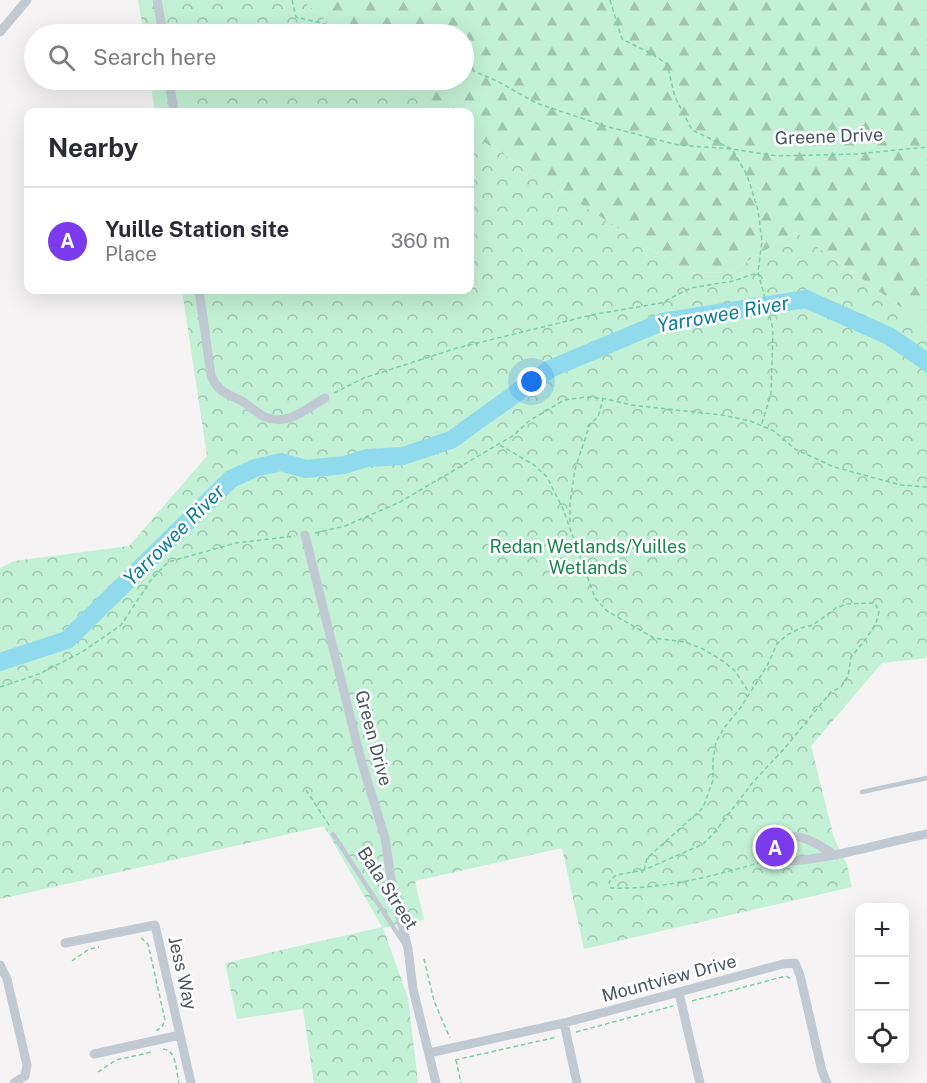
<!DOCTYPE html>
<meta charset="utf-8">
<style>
body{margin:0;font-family:"Public Sans",sans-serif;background:#f2f2f3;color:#2b2b33}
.controls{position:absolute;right:18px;bottom:18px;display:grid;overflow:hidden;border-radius:12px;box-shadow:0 6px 24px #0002}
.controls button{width:54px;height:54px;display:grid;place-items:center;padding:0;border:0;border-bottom:2px solid #e1e1e2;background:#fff;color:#2b2b33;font:30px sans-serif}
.you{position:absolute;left:532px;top:382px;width:21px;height:21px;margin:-15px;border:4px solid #fff;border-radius:50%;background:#1a73e8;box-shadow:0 0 0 9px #1a73e833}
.badge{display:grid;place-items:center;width:39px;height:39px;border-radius:50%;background:#7c3aed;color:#fff;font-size:20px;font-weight:700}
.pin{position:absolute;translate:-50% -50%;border:3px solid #fff;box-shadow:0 2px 6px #0006}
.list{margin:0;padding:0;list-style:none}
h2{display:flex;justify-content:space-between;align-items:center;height:78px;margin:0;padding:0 24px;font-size:26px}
h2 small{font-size:20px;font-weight:400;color:#7c7c81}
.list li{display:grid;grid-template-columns:39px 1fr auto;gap:18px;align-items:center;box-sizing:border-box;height:108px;padding:0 24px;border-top:2px solid #e1e1e2}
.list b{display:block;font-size:22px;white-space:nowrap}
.list p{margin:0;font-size:20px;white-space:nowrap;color:#7c7c81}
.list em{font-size:20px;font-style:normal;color:#7c7c81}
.icon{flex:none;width:33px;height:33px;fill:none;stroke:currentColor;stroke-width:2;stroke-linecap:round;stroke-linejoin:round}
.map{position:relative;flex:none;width:927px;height:1083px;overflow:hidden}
.search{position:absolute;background:#fff;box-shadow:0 6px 24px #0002;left:24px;top:24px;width:450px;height:66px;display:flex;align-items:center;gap:15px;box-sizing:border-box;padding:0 21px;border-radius:33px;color:#7c7c81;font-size:22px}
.panel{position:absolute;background:#fff;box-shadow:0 6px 24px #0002;left:24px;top:108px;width:450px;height:186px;border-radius:12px}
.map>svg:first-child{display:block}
.forest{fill:url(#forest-firs)}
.park{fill:url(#park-crowns)}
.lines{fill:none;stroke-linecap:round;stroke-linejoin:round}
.river{stroke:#90daee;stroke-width:18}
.path{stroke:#7ad0a6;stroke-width:1.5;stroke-dasharray:4.5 3;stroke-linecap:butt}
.service{stroke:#c1cad2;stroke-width:4.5}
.minor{stroke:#c1cad2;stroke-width:9}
.labels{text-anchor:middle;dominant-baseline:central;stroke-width:5;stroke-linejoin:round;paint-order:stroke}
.street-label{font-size:18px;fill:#4a5661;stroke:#fff}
.park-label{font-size:18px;fill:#17864f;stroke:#fff}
.water-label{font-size:20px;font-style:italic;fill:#0c7c9b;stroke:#fff}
</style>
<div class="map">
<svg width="927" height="1083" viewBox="0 0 927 1083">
<defs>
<pattern id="forest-firs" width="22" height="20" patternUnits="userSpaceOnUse" patternTransform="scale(1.5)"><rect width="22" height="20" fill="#c3f1d5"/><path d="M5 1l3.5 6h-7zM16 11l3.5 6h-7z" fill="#a0c6b0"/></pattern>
<pattern id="park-crowns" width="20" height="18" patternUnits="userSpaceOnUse" patternTransform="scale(1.5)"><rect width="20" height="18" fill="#c3f1d5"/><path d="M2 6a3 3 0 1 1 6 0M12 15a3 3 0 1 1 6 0" fill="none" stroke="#a0c6b0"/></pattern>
</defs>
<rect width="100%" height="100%" fill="#f5f3f3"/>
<path class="forest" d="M302,0H927V326L796,232L728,273L686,272L470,133V112H438L410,95L393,80H464V34H342Z"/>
<path class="park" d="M138,0H302L342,34H144Z
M150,80H393L410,95L438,112H155Z
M470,133L686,272L728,273L796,232L927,326V658L882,663L811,746L834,838L847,865L852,887L584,949L562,848L415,881L424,920L383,928L408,998L418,1083H314L303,1009L237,1019L225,963L382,927L324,826L0,899V568L14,561L129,546L207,456L182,290H470Z"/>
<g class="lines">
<path class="river" d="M0,662L67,640L231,479L255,468L281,462L306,469L344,465L367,458L403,456L451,440L550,369L662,322L806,299L889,336L927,362"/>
<path class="path" d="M292,0L296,17L366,34
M610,0L622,39L652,54L667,64L675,97L692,130L732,149L747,175L758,210L762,241L758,272L773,329L771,394L761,426
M464,67L497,81L536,103L605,126L678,145L732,149L777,156L857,154L927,147
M334,393L364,378L457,348L596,314L661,303L691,288L733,281L757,273
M500,445L534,465L547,477L563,509L595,598L607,611L654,638L685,642L703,649L723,661L735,671L748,691
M570,522V503L575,469L590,424L598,417L603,399
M315,533L345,526L400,502L514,435L529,421L564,400L586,397L606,399L631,405L722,415L750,421L774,431L795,449L834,467L901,485L927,487
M0,687L39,674L82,652L121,625L151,580L168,562L236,543L295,536
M306,790L331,828
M644,870L647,858L703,808L713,780V759L716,742L724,728L741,707L767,666L777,644L787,635L801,628L813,625L836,608L847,604L875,603L879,612L876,623L866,639L851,657L848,676L841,687L831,692L821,704L784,749L753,782L714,833L703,844L644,870L616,875L609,882L611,888C667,890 723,873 776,858
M141,938L148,944L165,1020L162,1027L157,1030V1031
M424,959L434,1001L450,1038
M72,961L89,949L99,947
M692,1001L786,976L791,979
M576,1032L673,1006
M163,1049C177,1050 176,1072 179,1083
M455,1060L557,1037
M456,1060L461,1083
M98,1072L116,1060L152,1052"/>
<path class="service" d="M862,792L927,778
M333,834L403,942"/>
<path class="minor" d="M157,0L163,34
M0,32L27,0
M169,80L174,112
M199,290L211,375C217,392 228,394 242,401C250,406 256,413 265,417C288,427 307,408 325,398
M305,535L361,760L385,838L392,885L408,949L413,989L436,1083
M833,854C818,845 804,833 786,838L782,851L791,861C836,858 882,843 927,834
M65,943L155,925L191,1083
M0,965L7,979L27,1065L25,1076L14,1083
M679,993L700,1083
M564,1023L577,1083
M429,1053L564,1023L783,964L795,963L800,975L822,1071L827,1083
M94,1054L180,1035"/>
</g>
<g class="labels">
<g class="street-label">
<text transform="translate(829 136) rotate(-2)">Greene Drive</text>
<text transform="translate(374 738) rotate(75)">Green Drive</text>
<text transform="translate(388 888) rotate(57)">Bala Street</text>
<text transform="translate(183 973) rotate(77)">Jess Way</text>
<text transform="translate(669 978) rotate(-15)">Mountview Drive</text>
</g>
<g class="park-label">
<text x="588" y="546">Redan Wetlands/Yuilles<tspan x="588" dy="21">Wetlands</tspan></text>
</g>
<g class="water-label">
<text transform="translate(723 314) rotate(-10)">Yarrowee River</text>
<text transform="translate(174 535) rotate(-45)">Yarrowee River</text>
</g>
</g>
</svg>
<div class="controls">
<button>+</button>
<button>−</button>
<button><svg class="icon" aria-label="locate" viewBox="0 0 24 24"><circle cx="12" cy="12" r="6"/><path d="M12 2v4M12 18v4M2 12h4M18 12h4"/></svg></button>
</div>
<div class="you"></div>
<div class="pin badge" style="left:775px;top:847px">A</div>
<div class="search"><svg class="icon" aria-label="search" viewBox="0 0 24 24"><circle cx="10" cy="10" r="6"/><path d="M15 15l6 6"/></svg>Search here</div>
<section class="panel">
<h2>Nearby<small></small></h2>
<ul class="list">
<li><span class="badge">A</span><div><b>Yuille Station site</b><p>Place</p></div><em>360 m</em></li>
</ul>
</section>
</div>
